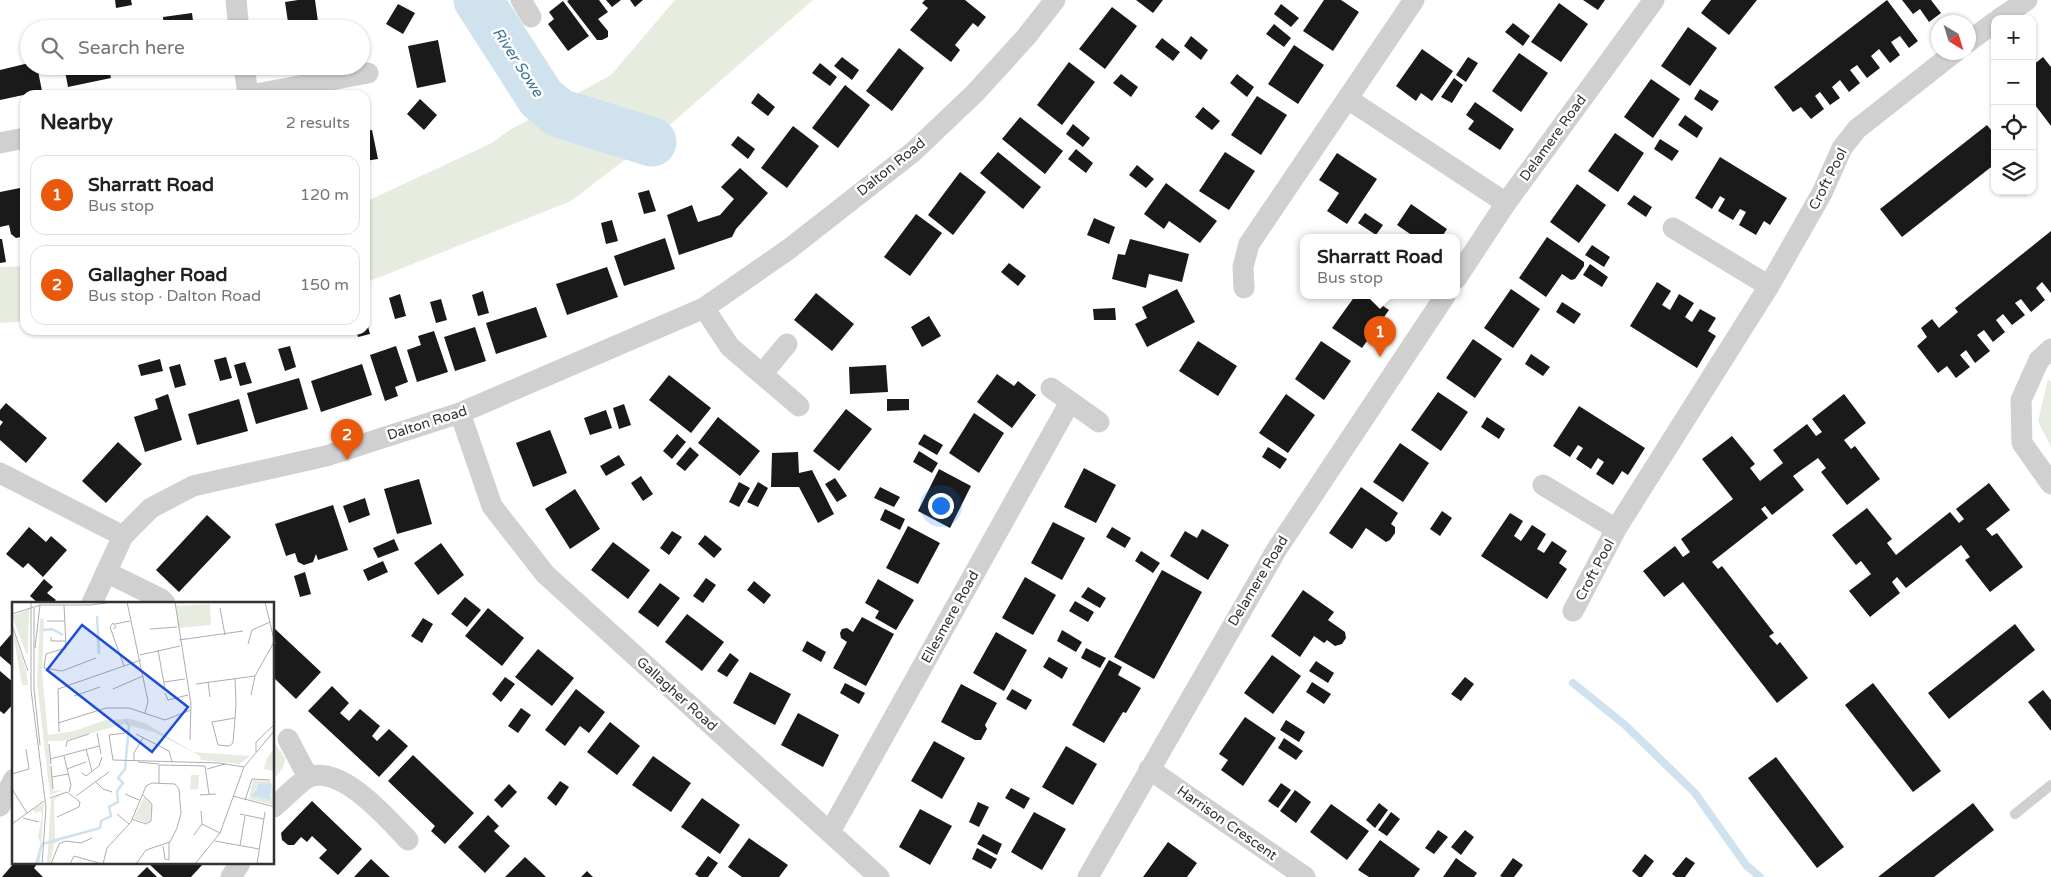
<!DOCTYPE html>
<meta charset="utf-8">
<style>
body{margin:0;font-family:"Varela Round",sans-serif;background:#f2f2f2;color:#202124}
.controls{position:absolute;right:15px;top:15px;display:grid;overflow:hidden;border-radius:10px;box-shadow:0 1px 4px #0004}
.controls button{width:45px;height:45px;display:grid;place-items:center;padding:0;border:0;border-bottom:1px solid #e0e0e0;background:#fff;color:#202124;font:25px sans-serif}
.compass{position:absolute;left:1931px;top:15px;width:45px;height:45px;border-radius:50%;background:#fff;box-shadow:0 1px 4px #0004;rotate:142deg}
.you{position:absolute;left:940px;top:505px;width:18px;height:18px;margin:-12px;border:4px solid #fff;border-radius:50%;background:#1a73e8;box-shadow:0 0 0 8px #1a73e833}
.badge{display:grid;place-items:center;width:32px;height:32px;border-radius:50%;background:#ea580c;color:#fff;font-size:16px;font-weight:700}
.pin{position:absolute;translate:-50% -41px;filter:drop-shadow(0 1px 2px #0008)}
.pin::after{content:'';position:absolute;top:26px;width:18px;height:15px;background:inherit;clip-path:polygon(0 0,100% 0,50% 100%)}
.popup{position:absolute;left:1300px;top:234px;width:160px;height:65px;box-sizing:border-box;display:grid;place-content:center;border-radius:10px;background:#fff;filter:drop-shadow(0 1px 4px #0005);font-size:16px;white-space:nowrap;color:#757577}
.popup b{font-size:19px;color:#202124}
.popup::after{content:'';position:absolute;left:50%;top:100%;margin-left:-10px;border:10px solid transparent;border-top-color:#fff}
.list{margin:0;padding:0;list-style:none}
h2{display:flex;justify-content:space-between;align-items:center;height:65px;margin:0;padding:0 20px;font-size:21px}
h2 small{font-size:16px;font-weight:400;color:#757577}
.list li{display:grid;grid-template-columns:32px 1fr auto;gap:15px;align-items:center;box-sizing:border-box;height:80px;margin:0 10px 10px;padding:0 10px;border:1px solid #e0e0e0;border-radius:15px}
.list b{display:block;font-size:19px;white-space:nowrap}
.list p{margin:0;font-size:16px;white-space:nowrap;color:#757577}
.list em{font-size:16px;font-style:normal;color:#757577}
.icon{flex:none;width:28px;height:28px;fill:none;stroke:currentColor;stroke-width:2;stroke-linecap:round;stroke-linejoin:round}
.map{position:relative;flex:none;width:2051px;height:877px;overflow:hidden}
.search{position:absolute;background:#fff;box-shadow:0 1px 4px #0004;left:20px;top:20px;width:350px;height:55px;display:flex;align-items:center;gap:12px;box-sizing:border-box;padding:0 18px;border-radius:28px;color:#757577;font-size:19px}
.panel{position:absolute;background:#fff;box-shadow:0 1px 4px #0004;left:20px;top:90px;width:350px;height:245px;border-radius:15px}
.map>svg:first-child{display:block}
.green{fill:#e6ecdf}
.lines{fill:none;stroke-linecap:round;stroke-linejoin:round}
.stream{stroke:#cfe2ee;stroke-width:8}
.river{stroke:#cfe2ee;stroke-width:49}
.building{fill:#1a1a1a}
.service{stroke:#d0d0d0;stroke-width:10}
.minor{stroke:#d0d0d0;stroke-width:21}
.labels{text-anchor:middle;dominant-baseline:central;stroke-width:5;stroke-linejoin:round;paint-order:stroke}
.street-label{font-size:14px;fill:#333;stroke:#fff}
.water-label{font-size:15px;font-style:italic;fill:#3f7597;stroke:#fff}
.inset-river{fill:none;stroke:#cfe2ee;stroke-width:2.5}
.inset-road{fill:none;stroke:#adadad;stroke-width:1}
.view{fill:#1d4ed8;fill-opacity:0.15;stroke:#1d4ed8;stroke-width:2.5}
.inset-edge{fill:none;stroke:#333;stroke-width:2.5}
</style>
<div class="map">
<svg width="2051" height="877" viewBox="0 0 2051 877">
<rect width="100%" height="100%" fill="#fff"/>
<path class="green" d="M675,0H813L665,129L571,201L365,283V202L492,143L508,131L611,75Z
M25,266V321L0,323V267Z
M2048,379L2051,382V447L2038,421Z
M274,742L285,758L283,768L274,779Z"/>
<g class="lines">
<path class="stream" d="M1573,683L1625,725L1695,793L1746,865L1760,877"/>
<path class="river" d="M478,0L541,98L559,113L652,142"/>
</g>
<path class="building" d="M115,0H131L132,5L116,8Z
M298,0H315L319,29H289L285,2Z
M569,0H599L608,12L598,19L608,31V37L602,40H597L567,1Z
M606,0H621L612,7Z
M630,0H643L635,7Z
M925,0H965L986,17L978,27L973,23L955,45L960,50L951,62L910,30L928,8L922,3Z
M1136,0H1163L1153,13Z
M1324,0H1341L1359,12L1333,51L1303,31Z
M1583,0H1605L1598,10Z
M1711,0H1757L1729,35L1701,13Z
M1887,0L1918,41L1909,48L1900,36L1891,42L1900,55L1890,63L1879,49L1871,56L1880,68L1867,78L1857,65L1850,70L1860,83L1849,92L1840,80L1832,87L1840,98L1830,105L1820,92L1815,96L1824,109L1811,119L1801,107L1793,112L1774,87Z
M1902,0H1931L1941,13L1929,22L1920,9L1913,14Z
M563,1L589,36L568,51L548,24L554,19L549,12Z
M1559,3L1588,24L1561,62L1531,42Z
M398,4L415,13L403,34L386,24Z
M1281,4L1299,18L1291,27L1274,14Z
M1112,7L1137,26L1105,69L1079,49Z
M192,13L194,29H164L163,17Z
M1513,23L1530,36L1523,46L1505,32Z
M1274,24L1291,38L1284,47L1266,34Z
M1688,27L1717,48L1690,86L1661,66Z
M1191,36L1208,50L1201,60L1184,46Z
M1162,38L1180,52L1173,61L1155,47Z
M438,40L446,82L417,88L408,46Z
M1294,45L1324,65L1298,104L1268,84Z
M899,48L924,68L892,111L866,91Z
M1422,49L1453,71L1432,101L1421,93L1416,101L1396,86Z
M1519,53L1548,73L1521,112L1492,91Z
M842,57L859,70L852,80L834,66Z
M1468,57L1478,63L1466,82L1456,75Z
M2043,57L2051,67V126L2032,101V66Z
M1069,62L1095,82L1062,125L1037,105Z
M29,63V66H37L42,91L0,100V70Z
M820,63L837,77L830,86L812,73Z
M64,66H108L111,78L68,87Z
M1121,74L1138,87L1131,97L1113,83Z
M1237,74L1254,87L1247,97L1230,83Z
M1454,78L1463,85L1452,103L1441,97Z
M1651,79L1680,99L1653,138L1624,117Z
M845,85L870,105L838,148L812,128Z
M1700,89L1719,101L1712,111L1694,99Z
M758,93L775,107L768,116L751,103Z
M1257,96L1287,115L1261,155L1231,135Z
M420,99L437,115L424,130L407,114Z
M1475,102L1514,129L1500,150L1468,129L1474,121L1466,115Z
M1203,107L1220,121L1212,130L1195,117Z
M1685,115L1703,128L1697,138L1678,125Z
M1020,117L1063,151L1045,174L1002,139Z
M1073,124L1090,138L1083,147L1066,134Z
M1987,125L1995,135V164L1902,237L1880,209Z
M793,126L819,146L787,188L761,168Z
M372,130L378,159L365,161V131Z
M1615,133L1644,153L1618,192L1588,171Z
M738,136L755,149L748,159L731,145Z
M1660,139L1679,151L1672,161L1654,149Z
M1076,149L1093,163L1086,173L1068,159Z
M998,152L1041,187L1023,209L980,173Z
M1225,152L1255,171L1229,210L1199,191Z
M1337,153L1377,179L1347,224L1327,211L1339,193L1319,180Z
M1720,157L1787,198L1770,225L1764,221L1756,235L1739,225L1746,212L1740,209L1733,220L1718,211L1725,199L1720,196L1712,209L1695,198Z
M1137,165L1154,179L1146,188L1129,175Z
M740,168L768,193L736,229L732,237L679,255L667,215L692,205L698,222L720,215L734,199L721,187Z
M960,172L986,192L953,235L928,215Z
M1166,183L1217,221L1200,243L1169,221L1164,229L1144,214Z
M1577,184L1606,205L1579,243L1550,222Z
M25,187V232L21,237L16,238L11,234L9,225L0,227V192Z
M649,190L656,211L644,214L638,193Z
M1634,195L1652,207L1646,217L1627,204Z
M1411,204L1447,229L1441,238H1416L1397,225Z
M1365,213L1383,225L1376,235L1358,223Z
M916,214L942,233L910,276L884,257Z
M1094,218L1115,227L1109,244L1087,235Z
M612,220L618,241L606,244L601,223Z
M2051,231V293L2042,282L2036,288L2045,300L2031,312L2021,299L2015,303L2025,315L2012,325L2003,314L1996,320L2005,332L1993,342L1984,330L1977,335L1990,351L1975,363L1966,350L1960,355L1970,367L1956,378L1947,366L1938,373L1917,346L1927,337L1921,328L1932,319L1939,328L1958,312L1955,308Z
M1547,237L1584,262V266L1575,279L1571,280L1562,274L1546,297L1519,278Z
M665,238L675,269L624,286L614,256Z
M0,239H2L6,262L0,263Z
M1130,239L1189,254L1182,282L1149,274L1146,288L1112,279L1118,254L1125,255Z
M1592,245L1610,257L1604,267L1585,255Z
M1009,263L1026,276L1018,286L1001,272Z
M1590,264L1608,277L1602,287L1583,275Z
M607,267L618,297L567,315L556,284Z
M1657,282L1671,291L1662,305L1670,310L1679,294L1694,303L1685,317L1692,322L1700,309L1716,318L1708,331L1716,336L1697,368L1630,326Z
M1177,289L1195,322L1147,347L1135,324L1147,318L1142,307Z
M1511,289L1540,309L1513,348L1484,328Z
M483,291L489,313L478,316L472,295Z
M816,293L854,324L832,351L794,320Z
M400,294L406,316L395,319L389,298Z
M1355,296H1368L1389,310L1362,348L1332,328Z
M441,299L447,320L436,323L430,302Z
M1562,302L1581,314L1574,324L1556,312Z
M536,307L547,337L496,354L486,323Z
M1115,308L1116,320H1094L1093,309Z
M929,316L941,336L922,347L911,327Z
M366,319L370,334L358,337L356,330H365Z
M475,327L486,361L455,371L444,337Z
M434,331L448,372L417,382L407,350L421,345L418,336Z
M1473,339L1502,359L1475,398L1446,378Z
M1198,341L1237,366L1218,396L1179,371Z
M1321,341L1351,361L1324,400L1295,379Z
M290,346L296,367L285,371L278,349Z
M396,346L408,382L395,387L398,396L385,401L370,355Z
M1531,354L1550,367L1543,376L1525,364Z
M226,357L232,378L220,381L214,360Z
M160,359L163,371L141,376L138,365Z
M245,362L252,383L240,386L234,365Z
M180,364L186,385L175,388L169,367Z
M362,364L372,395L321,412L311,381Z
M886,365L888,392L850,394L849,367Z
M997,374L1014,386L1018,381L1036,395L1012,428L977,402Z
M669,375L711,408L691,433L649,400Z
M299,378L308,409L256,424L247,393Z
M1438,392L1468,412L1441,451L1411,430Z
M168,394L182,440L145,452L134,417L158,409L155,399Z
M1286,394L1315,415L1288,453L1259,433Z
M1844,394L1866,423L1844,440L1851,449L1855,446L1880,479L1847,505L1821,472L1826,468L1818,458L1793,476L1804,490L1772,515L1765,506L1761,509L1768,518L1712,562L1718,569L1722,566L1774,633L1769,636L1777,645L1780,642L1808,678L1777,703L1683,582L1664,597L1643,571L1675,546L1683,557L1690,552L1681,539L1733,499L1702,459L1732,436L1755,464L1750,468L1760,481L1783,463L1773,450L1807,424L1816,436L1822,432L1812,419Z
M239,399L248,431L197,445L188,414Z
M887,399H909V410L887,411Z
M6,403L47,438L26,463L0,440V426L3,422L0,420V410Z
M624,404L631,425L619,429L613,408Z
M1579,406L1645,448L1628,475L1622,471L1613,485L1596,474L1604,462L1598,458L1591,469L1576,459L1583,448L1578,445L1570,457L1553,446Z
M846,409L872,429L839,471L813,451Z
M606,410L612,428L590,435L584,418Z
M974,413L1004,433L979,473L949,453Z
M718,417L760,451L740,476L698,443Z
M1487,417L1505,429L1499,439L1481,427Z
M550,430L567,473L533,487L516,443Z
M677,434L686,442L672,459L663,451Z
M924,434L943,445L937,455L918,444Z
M118,442L142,464L106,503L82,481Z
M1400,443L1429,463L1403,502L1373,482Z
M690,447L699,455L685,471L676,464Z
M1268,447L1287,459L1280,469L1262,457Z
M919,451L938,463L932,473L913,462Z
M798,452L799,473L812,470L834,514L818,523L799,487H771L772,453Z
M619,455L625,465L606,476L600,466Z
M1084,468L1116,485L1096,523L1064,507Z
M939,469L971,486L950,528L918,511Z
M641,476L653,494L643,501L631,483Z
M835,478L847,496L837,502L825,484Z
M419,479L432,524L397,534L384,489Z
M739,482L750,488L739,507L729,502Z
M758,482L768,488L758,507L747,502Z
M1989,483L2010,510L1986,529L1992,536L1997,533L2023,567L1990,592L1965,560L1970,557L1961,545L1906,588L1897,577L1892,582L1900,593L1870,617L1849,591L1871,574L1861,561L1856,565L1832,535L1867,508L1892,539L1887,543L1896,555L1950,512L1959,523L1964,519L1956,509Z
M880,487L900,497L894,507L874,498Z
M1361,487L1398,513L1391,524L1395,527V533L1390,540L1386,542L1366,528L1352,549L1329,533Z
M575,489L600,529L570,549L545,509Z
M365,498L370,515L349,523L343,506Z
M333,505L348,550L318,560L316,554L313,562L304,565L298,562L295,553L286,556L275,524Z
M885,509L905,519L900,530L880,520Z
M1442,511L1452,518L1440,536L1430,529Z
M1510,513L1523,521L1514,536L1521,541L1532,525L1546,534L1537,549L1544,553L1552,541L1567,551L1559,563L1567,569L1547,599L1481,556Z
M207,515L231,537L179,592L156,570Z
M1053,522L1085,538L1062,580L1031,563Z
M908,526L940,543L918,584L886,568Z
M29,527L46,542L51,536L67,550L43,577L28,563L23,568L6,554Z
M1112,527L1131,538L1125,548L1106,537Z
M1202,529L1229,545L1208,580L1170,556L1185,531L1197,538Z
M672,531L682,537L669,555L660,548Z
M705,535L722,549L714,558L698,544Z
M394,539L399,550L378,558L373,548Z
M613,542L650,570L628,599L591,570Z
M441,543L464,575L438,595L414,563Z
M1141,551L1160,563L1153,573L1135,561Z
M383,561L388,572L368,581L363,570Z
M1162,570L1202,592L1154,679L1114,657Z
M305,572L311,594L300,597L294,576Z
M1025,577L1056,595L1033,635L1002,618Z
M706,578L716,585L703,603L693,596Z
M44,579L53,587L47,593L56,600L53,603H38L30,596Z
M878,579L914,600L896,630L875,618L879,611L865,603Z
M754,581L771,595L764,604L747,590Z
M660,583L680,598L658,627L638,612Z
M1088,587L1106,598L1100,608L1081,597Z
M1303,590L1334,612L1328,620L1345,632L1346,638L1342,644L1335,646L1327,640L1324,643L1314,636L1300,657L1271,636Z
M465,597L481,610L467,627L451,614Z
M1075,601L1094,612L1088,622L1069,611Z
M488,608L524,638L502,666L465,636Z
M687,614L724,642L702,671L665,642Z
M862,617L894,634L866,686L833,668L847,642L841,638L840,633L842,629L847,628L853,632Z
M423,618L433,624L422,643L411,636Z
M2015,624L2035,650L1949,719L1928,693Z
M274,628L321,672L296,699L274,678Z
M1062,630L1082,642L1076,652L1057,641Z
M14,631V668L0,656V647Z
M996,632L1027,650L1004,691L973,673Z
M807,641L826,652L821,662L802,651Z
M1086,648L1106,658L1100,668L1081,658Z
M538,649L574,678L552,706L515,677Z
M730,653L739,660L727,677L717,671Z
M1272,655L1301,676L1273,714L1244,693Z
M1049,657L1068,668L1062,679L1043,667Z
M1109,660L1122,667L1118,675L1141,688L1126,713L1123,712L1104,743L1072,725Z
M1316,661L1334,673L1328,683L1309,671Z
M0,671L14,683V703L4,714L0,711Z
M750,672L791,694L775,725L733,703Z
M505,677L515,684L501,702L492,694Z
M1465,677L1474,684L1461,701L1451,694Z
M1312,682L1331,694L1324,704L1306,692Z
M845,683L865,693L859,704L840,693Z
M1873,683L1941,771L1913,792L1845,705Z
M961,684L997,703L985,725L987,729L981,740H975L941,722Z
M332,686L349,703L340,713L349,721L360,709L380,726L372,736L377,741L389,729L408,746L379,777L308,711Z
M576,689L605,712L589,733L580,726L565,746L545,730Z
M1012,689L1032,700L1026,710L1006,699Z
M2043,690L2051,700V731L2028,702Z
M521,708L531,715L518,733L508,726Z
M798,713L839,735L823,767L781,745Z
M1245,717L1276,738L1243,786L1221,770L1228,760L1219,754Z
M1286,720L1305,732L1299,742L1280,730Z
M610,722L640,746L617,775L587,752Z
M1284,738L1303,751L1296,760L1278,748Z
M934,741L965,758L942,799L911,781Z
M1066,746L1097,764L1073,805L1042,787Z
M413,755L474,813L445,844L431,831L435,826L388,781Z
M653,756L691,783L671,812L632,785Z
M1776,757L1844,847L1817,868L1748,778Z
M560,781L569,787L556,806L547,798Z
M1281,783L1291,790L1278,808L1268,801Z
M509,784L517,792L502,808L494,800Z
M1011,788L1030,798L1024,809L1005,798Z
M1295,790L1311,802L1296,823L1280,811Z
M702,798L740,825L720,854L681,827Z
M312,801L362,849L338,875L319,858L327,850L312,836L307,842L301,837L294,845H288L282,840L281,833Z
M978,802L989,807L979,827L969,822Z
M1379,803L1388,810L1375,828L1366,820Z
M1973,803L1994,830L1934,877H1878Z
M1331,804L1369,831L1347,860L1310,832Z
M920,809L952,826L930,865L899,847Z
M1034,812L1066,829L1042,870L1011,852Z
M1391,812L1400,819L1387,836L1378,830Z
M488,815L499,826L494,831L510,846L485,873L458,847Z
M1438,830L1448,837L1434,854L1425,848Z
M1465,830L1474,837L1461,855L1451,847Z
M983,834L1002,844L997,855L977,844Z
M749,838L788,865L779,877H742L728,867Z
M1380,840L1420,869L1414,877H1369L1358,870Z
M1168,842L1197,863L1187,877H1143Z
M977,848L997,859L991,869L972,859Z
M1645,854L1654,861L1642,877H1639L1632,871Z
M708,856L718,863L708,877H699L695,874Z
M525,857L541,872L546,877H505Z
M1686,857L1695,863L1685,877H1676L1672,874Z
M1456,858L1477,873L1474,877H1443Z
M1513,858L1523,865L1514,877H1502L1500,876Z
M371,859L390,877H354Z
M14,863H38L34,868L43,877H2Z
M148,863H202L203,864L191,877H163Z
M147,867L157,877H137Z
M587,871L593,877H581Z"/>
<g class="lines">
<path class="service" d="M2015,814L2051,785"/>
<path class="minor" d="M236,0L239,29
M521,0L531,17
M1999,19L2027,0
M1968,42L1995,22
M244,66L248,95
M251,95L368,73
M1348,99L1506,203
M0,143L25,138
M1673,228L1769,286
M1456,279L1506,203L1654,0
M1244,288L1243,267L1249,244L1414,0
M704,308L730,347L799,406
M2051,349L2039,360L2021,400L2022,443L2051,484
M762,374L787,344
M1051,388L1099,422
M460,413L492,506L545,574L879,877
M0,473L123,536
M1543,485L1616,529
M106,572L161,599L165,603
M92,603L123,536L151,508L193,486L326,456L460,413L704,308L789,249L913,152L975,93L1026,37L1055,0
M1573,611L1616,529L1769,286L1822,193L1842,148L1857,129L1955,52
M288,739L308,777
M1149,769L1305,877
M0,806L14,779
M274,807C281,801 302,780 309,777C342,765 387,818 408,840
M830,832L1070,402
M231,877L240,863
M1088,877L1277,549L1445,296"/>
</g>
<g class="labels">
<g class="street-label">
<text transform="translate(1553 138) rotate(-54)">Delamere Road</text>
<text transform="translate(891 167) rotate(-39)">Dalton Road</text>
<text transform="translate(1828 179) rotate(-63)">Croft Pool</text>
<text transform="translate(427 423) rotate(-18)">Dalton Road</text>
<text transform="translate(1595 570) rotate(-62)">Croft Pool</text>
<text transform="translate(1258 581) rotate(-59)">Delamere Road</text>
<text transform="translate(950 617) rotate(-61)">Ellesmere Road</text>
<text transform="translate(677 694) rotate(42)">Gallagher Road</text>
<text transform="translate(1227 823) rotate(35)">Harrison Crescent</text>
</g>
<g class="water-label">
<text transform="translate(518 62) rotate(57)">River Sowe</text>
</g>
</g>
<g transform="translate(12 602)">
<rect width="262" height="262" fill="#fff"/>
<path d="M198,2L199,23L166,26L164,4ZM17,7L16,52L15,53L0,14ZM28,16L32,17L30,70L36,133L62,129L93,118L119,117L135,122L181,150L238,154L228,162L189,158L188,154L142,130L112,122L51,139H36L41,189L51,188L38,193L25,81ZM0,25L14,68L16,83H10ZM262,147V169L252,167L255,156ZM179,173H187L186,187L178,188ZM241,178L258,179L262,187V203L237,197ZM260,183L259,195L240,194L245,184ZM54,191L42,198L43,237L56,233L42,242L38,262H35L39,197ZM132,195L139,201L138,219L134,221L122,216ZM32,201L28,262H24L29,242L26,235L30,214L29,209L23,211L21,207Z" fill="#e6ecdf" fill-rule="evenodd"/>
<path d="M256,181L260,183L258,198L240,194L247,182Z" fill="#cfe2ee"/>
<path class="inset-river" d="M85,14L87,52M31,28L40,27L51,33M24,262L30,242L88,226L89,219L99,214L97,205L106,200L105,189L111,181L106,176L113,167L117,124L113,117"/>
<path class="inset-road" d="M19,0V88L34,205L30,262M115,0L136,99L133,111M163,0L179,102L178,138M253,0L263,42M52,3L54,46L34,52L32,66L50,69L84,56M22,6V87L28,143M208,6L213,33M0,12L28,3H79L101,0M35,19H53M103,22L118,19M0,23L16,69M101,27L104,25L101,21L98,25L112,64M138,27L165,25M39,35V39H53M167,38L231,29M236,42L240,28L258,20M23,46L28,3M146,48L153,87M128,53L168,44M223,76L224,101L223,116L221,141L217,144L206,143L200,120L223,116M152,80L173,77M196,80L198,95M184,82L243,74M101,87L131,74M153,91L156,98L176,93M239,93L243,74L262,40M62,94L88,85M46,121L94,106H117L153,118L179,108M47,130L46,87L129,58M85,131L89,152M113,131L97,133L101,158L207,161L232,165M124,132L157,149L160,160M37,142L39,162M54,145L55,139L77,132M74,147L80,169M244,150V140L263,122M52,154L59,183L57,190M38,157L87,144M122,159V151L131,136M126,160L147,162M147,163L193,164L197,192M39,164L41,187M55,167L74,160M195,167L213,162M70,171L74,174L87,164L90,155M0,172L17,167L14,147M40,175L56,172M83,179L91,187L100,190M147,181V163M0,187L15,211M113,192L127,198M188,193L204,192M64,194L97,170M221,194L263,205M38,196L55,190L68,200L67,205L45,215M233,198L240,177L258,178M105,212L117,222M228,212L252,217M11,216L27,220M120,217L134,222L139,219L140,202L131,193M0,222L32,199M190,222L208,231M182,233L190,222L189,209M203,239L247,247M151,244L153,257L157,258V240M228,244L233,214M39,262L47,242L54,239L69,241L80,236M58,262L62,254L90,262M91,262L95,246L119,220L134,184L140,181L163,182L167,187L169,211L165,226L158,240L134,248L124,262M183,262L208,231L232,165L263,128M245,262L253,210"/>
<path class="view" d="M70,23L176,105L140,150L35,68Z"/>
<rect width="262" height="262" class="inset-edge"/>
</g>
</svg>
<div class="controls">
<button>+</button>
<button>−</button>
<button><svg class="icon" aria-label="locate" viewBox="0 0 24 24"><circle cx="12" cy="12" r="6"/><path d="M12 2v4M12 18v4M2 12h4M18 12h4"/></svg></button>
<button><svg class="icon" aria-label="layers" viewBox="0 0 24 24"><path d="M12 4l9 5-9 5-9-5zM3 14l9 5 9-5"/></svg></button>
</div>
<svg class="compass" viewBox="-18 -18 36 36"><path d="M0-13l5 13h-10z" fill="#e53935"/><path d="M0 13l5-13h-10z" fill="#757577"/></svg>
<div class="you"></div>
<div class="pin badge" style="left:1380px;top:357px">1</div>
<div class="popup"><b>Sharratt Road</b>Bus stop</div>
<div class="pin badge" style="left:347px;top:460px">2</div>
<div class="search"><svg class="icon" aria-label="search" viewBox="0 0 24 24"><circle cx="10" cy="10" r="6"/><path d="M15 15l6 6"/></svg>Search here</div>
<section class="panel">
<h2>Nearby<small>2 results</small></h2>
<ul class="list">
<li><span class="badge">1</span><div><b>Sharratt Road</b><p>Bus stop</p></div><em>120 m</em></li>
<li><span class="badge">2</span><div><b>Gallagher Road</b><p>Bus stop · Dalton Road</p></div><em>150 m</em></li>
</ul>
</section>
</div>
